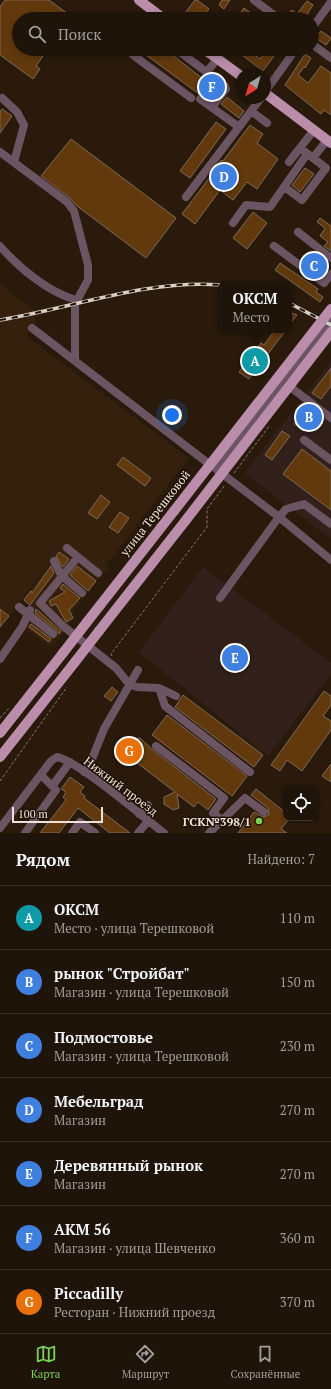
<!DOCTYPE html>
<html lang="ru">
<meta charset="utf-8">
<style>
body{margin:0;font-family:"PT Serif",serif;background:#2c2117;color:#f1f3f6}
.controls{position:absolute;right:12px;bottom:12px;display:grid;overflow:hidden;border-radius:8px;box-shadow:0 2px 6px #0003}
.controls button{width:36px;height:36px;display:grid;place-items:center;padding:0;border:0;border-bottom:1px solid #3c332a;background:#1f1409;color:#f1f3f6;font:20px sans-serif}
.compass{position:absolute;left:235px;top:68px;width:36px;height:36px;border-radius:50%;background:#1f1409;box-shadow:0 2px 6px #0003;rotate:217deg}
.scale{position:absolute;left:12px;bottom:10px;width:91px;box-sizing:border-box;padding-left:4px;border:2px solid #ede2d9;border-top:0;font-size:11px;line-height:14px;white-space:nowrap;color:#ede2d9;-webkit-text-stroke:3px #1f1104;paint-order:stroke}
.you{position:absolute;left:172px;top:415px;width:14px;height:14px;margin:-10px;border:3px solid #fff;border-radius:50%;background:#1a73e8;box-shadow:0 0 0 6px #1a73e833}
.badge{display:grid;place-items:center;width:26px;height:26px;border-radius:50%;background:#79d158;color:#fff;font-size:13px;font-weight:700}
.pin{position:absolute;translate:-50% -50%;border:2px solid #fff;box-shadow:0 1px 4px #0006}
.popup{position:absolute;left:218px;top:281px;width:74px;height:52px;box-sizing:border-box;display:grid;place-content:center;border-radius:8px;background:#1f1409;filter:drop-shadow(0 1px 3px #0005);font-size:13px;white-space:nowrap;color:#a19e9c}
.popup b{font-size:15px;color:#f1f3f6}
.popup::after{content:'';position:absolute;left:50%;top:100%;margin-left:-8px;border:8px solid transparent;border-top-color:#1f1409}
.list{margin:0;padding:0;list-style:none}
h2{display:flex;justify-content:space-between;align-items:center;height:52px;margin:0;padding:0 16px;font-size:17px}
h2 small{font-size:13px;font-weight:400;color:#a19e9c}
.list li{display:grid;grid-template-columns:26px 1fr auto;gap:12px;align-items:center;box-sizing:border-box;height:64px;padding:0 16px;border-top:1px solid #3c332a}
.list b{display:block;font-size:15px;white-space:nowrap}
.list p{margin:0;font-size:13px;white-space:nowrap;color:#a19e9c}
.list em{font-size:13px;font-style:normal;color:#a19e9c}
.icon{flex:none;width:22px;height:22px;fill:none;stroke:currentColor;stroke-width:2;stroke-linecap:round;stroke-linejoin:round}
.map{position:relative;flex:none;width:331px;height:833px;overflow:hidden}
.search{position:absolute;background:#1f1409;box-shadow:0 2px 6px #0003;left:12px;right:12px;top:12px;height:44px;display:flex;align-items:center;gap:10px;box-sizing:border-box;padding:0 14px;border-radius:22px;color:#a19e9c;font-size:15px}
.sheet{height:500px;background:#1f1409}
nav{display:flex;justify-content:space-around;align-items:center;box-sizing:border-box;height:56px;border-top:1px solid #3c332a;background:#1f1409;font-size:11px;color:#a19e9c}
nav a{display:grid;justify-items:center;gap:2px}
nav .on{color:#79d158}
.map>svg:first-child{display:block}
.commercial{fill:#32201b}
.built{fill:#34200c}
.building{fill:#61390d;stroke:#7d6b5b}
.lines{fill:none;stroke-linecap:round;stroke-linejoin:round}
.path{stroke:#877a6e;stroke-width:1;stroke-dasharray:3 2;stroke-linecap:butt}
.minor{stroke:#6b5563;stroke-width:8}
.major{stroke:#ba8daa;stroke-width:10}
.rail-casing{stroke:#d9cec4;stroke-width:3.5}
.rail{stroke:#1f1104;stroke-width:2;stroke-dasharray:6;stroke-linecap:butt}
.major-bridge{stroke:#ba8daa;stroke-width:10}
.poi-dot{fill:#79d158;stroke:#1f1104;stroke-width:1.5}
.labels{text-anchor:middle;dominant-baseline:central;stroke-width:3;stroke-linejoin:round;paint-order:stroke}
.street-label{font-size:12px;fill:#ede2d9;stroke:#1f1104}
.poi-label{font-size:12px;font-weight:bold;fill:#ede2d9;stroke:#1f1104;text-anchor:end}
</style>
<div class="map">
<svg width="331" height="833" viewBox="0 0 331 833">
<rect width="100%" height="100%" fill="#291a0c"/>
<path class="commercial" d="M331,361V539L245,473Z
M203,567L331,663V674L268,756L139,652Z"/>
<path class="built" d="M0,284L36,312L35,326L26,336L189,458L105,566L108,568L73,611L72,621L51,648L25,628L31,616L28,605L22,600L69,538L83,549L69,538L0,627Z"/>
<path class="building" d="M5,0H49L75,19H19V49H48L36,66L40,69L33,79L0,55V7Z
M195,0H197L209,9L206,13L214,19H194L185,13Z
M222,0H230L224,9L219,5Z
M307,1L313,5L304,19H291L287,16L292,10L297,14Z
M244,8L259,19H243L239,15Z
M321,31L331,38L326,45L316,38Z
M142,49H165L218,91L211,100L199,94L142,52Z
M234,49H247L260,59L268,49H279L263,71Z
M305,54L311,58L305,68L304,67L298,75L308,83L321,66L331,73V115L324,110L321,114L285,85Z
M227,97L244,111L239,118L221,104Z
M2,109L12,116L0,133V112Z
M216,122L226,129L190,178L180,171Z
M250,125L263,134L257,143L278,159L257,189L247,182L233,200L220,190L195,224L182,214L216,169L215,168L221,160L223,161Z
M71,139L176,218L146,258L77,206L70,198L41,176Z
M305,168L314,174L300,192L292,185Z
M253,212L267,223L247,249L233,238Z
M320,218L331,226V251L324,246L328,242L320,236L325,228L317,222Z
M313,258L322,264L317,271L309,265Z
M280,263L318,289L316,292L323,297L320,302L275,270Z
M289,312L297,315L289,325Z
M275,330H286L249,379L239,372L261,343L264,345Z
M331,368V386L321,399L312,393Z
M298,417L308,424L304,431L294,424Z
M282,431L290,436L272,460L265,455Z
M302,449L331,471V510L283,474Z
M123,457L151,478L145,486L117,465Z
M101,495L110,502L97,519L88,513Z
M120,512L129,518L118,533L109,527Z
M59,552L69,559L63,567L56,556Z
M51,566L54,573L30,605L24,600L31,591L32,593Z
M77,566L96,581L88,591L70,575Z
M63,584L80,598L69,610L73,618L66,622L56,604L51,606L49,601L65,592L60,588Z
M0,609L9,616L0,627Z
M36,609L61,631L59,634L56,630L35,613Z
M31,624L51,639L49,642L29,627Z
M112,687L118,692L111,701L104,696Z
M324,691L331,696V705L323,716L331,721V730L302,771L287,760L280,771L271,765Z
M183,695L263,755L254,767L175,707Z
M167,715L247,776L232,796L152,735Z
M140,738L153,750L216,799L208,810L198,802L194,807L177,794L179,808L173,810L164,804V797L175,792L136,762L125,764L120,762L115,756V746H122V740Z
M331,764V782L322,776Z
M70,777L84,787L80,792L85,796L84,798L130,833H110L78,808L59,833H40L66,800L63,797L66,792L61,789Z
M256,789L286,813V818H290L281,829L287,833H238L254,812L263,817L269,815L268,808L251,795Z"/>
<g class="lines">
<path class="path" d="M234,473L270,425
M112,656L111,654L207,527V509L225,485
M0,718L9,708
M0,781L67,687"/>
<path class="minor" d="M254,0L279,19
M150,19L155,12
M312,28L331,2
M312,44L331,58
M137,49L133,55L191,98
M176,49L225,86L226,89L212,107
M207,72L217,59
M265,92L296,49
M2,98L17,112L24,125L14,162
M200,99L239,127
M251,111L267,123
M0,152L55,193L67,202L74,211L88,265V280L75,304V361
M313,158L327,140
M289,162L314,130
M286,188L302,200L326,168L300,148
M186,197L261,98
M233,223L246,205L270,207L307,154
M298,232L331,258
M0,246C19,268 48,292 76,300
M274,246L324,283L331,274
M32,328L213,467
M285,383L331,418
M304,440L331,460
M331,524L304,504L286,509L279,517L331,560
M67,548L78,557
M54,561L61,575L82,593
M98,573L78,557L40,603L63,626L116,668L129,684L137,687L159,688L176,696
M220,598L279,517L216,469L331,320
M19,607L53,634
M0,659L22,627L30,610
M159,688L165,706L250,772
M156,746L224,798L213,813L222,820
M84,772L90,764L104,729L138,670
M53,785L70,762
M139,814L148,805
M0,828L51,761L57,757C78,761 143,817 164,833
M25,833L56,790L41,775
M72,833L80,822L95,833
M138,833L148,821
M209,833L245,798L264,812"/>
<path class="major" d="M139,0L164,19
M204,49L241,76
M265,93L331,143
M87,622L174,511
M99,631L186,520
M0,733L63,653
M0,757L75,662"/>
<g class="rail-casing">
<path id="rail" d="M289,303L331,325
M0,320C73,308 146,279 221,285"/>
</g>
<use href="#rail" class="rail"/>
<path class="major-bridge" d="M174,511L331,309
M186,520L331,332
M63,653L87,622
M75,662L99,631"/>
</g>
<circle class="poi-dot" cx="259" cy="821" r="4"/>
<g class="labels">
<g class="street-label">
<text transform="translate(155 513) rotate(-52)">улица Терешковой</text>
<text transform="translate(121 786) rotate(37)">Нижний проезд</text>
</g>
<g class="poi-label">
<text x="251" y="821">ГСК№398/1</text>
</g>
</g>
</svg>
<div class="controls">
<button><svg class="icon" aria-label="locate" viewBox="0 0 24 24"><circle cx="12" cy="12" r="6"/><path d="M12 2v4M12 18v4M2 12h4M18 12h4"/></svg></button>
</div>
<svg class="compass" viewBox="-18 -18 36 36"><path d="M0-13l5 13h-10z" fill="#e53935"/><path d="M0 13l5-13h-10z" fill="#a19e9c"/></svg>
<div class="scale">100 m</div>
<div class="you"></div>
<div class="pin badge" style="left:255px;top:361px;background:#0f9aa8">A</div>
<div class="popup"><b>ОКСМ</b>Место</div>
<div class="pin badge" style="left:309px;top:417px;background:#3f7fe0">B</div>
<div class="pin badge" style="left:314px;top:266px;background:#3f7fe0">C</div>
<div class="pin badge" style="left:224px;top:177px;background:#3f7fe0">D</div>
<div class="pin badge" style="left:235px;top:658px;background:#3f7fe0">E</div>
<div class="pin badge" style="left:212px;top:87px;background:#3f7fe0">F</div>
<div class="pin badge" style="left:129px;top:751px;background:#e8710a">G</div>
<div class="search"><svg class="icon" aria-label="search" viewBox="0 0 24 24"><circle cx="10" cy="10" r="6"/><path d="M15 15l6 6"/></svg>Поиск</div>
</div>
<section class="sheet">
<h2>Рядом<small>Найдено: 7</small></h2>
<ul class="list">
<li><span class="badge" style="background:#0f9aa8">A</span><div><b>ОКСМ</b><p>Место · улица Терешковой</p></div><em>110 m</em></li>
<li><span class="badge" style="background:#3f7fe0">B</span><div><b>рынок &quot;Стройбат&quot;</b><p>Магазин · улица Терешковой</p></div><em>150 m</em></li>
<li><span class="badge" style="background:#3f7fe0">C</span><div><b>Подмостовье</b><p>Магазин · улица Терешковой</p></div><em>230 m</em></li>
<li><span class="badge" style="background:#3f7fe0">D</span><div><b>Мебельград</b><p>Магазин</p></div><em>270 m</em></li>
<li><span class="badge" style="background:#3f7fe0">E</span><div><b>Деревянный рынок</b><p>Магазин</p></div><em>270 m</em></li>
<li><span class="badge" style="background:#3f7fe0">F</span><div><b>АКМ 56</b><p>Магазин · улица Шевченко</p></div><em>360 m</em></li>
<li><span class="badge" style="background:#e8710a">G</span><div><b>Piccadilly</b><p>Ресторан · Нижний проезд</p></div><em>370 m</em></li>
</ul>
</section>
<nav>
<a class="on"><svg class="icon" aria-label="map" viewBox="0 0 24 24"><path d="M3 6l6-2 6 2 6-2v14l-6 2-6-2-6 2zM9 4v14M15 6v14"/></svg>Карта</a>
<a><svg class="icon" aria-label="directions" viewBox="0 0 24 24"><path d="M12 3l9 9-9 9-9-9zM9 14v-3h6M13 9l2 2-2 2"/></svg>Маршрут</a>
<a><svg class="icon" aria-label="saved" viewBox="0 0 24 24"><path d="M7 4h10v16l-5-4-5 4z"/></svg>Сохранённые</a>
</nav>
